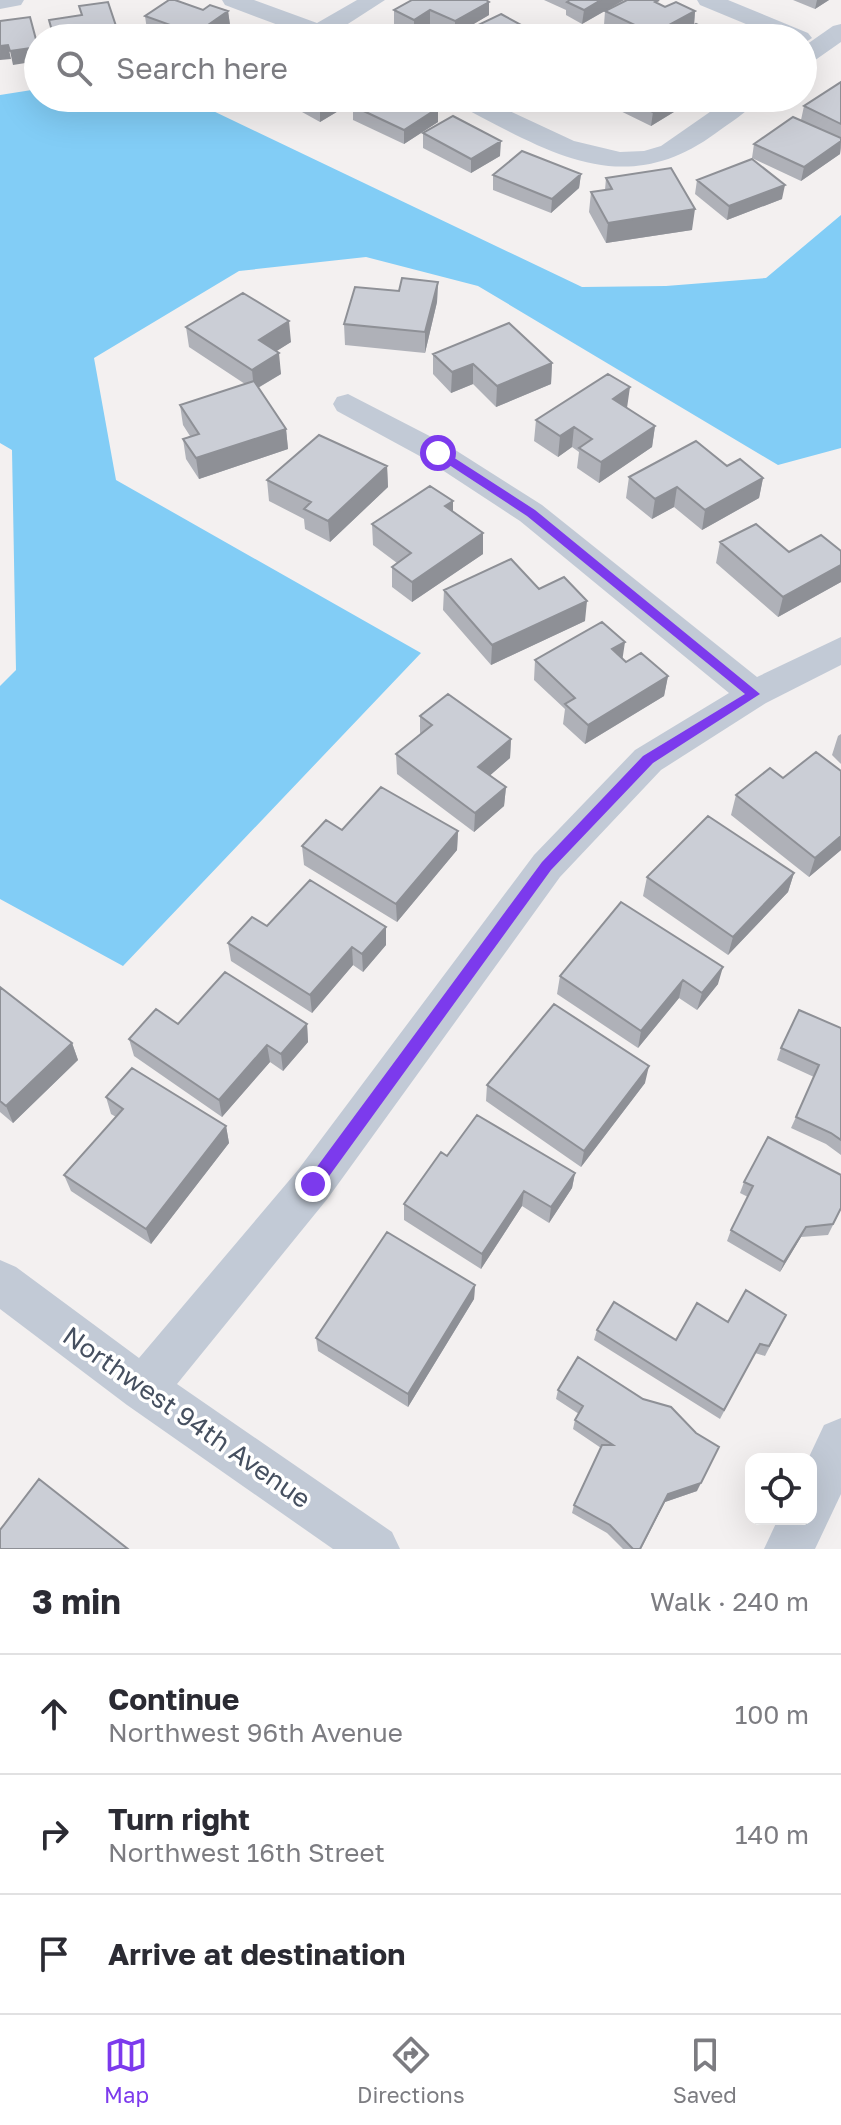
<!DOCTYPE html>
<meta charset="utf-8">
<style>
body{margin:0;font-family:"Golos Text",sans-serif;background:#f2f2f3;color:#2b2b33}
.controls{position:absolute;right:24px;bottom:24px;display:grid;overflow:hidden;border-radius:16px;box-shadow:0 8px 32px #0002}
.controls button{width:72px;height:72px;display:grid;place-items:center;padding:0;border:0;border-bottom:2px solid #e1e1e2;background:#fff;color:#2b2b33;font:40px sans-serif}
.stop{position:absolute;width:24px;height:24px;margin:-18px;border:6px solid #7c3aed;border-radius:50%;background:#fff}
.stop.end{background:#7c3aed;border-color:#fff;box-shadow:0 2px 8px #0008}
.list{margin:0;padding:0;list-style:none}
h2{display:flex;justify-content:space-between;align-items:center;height:104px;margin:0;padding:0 32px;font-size:34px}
h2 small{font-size:26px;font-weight:400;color:#7c7c81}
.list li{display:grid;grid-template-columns:52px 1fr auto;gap:24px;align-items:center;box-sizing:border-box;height:120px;padding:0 32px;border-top:2px solid #e1e1e2}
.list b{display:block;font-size:30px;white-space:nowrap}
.list p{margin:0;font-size:26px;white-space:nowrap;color:#7c7c81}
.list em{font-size:26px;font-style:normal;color:#7c7c81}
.icon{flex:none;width:44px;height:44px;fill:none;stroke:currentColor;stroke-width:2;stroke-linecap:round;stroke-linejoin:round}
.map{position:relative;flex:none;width:841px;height:1549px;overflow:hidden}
.search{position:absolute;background:#fff;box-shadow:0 8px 32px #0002;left:24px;right:24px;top:24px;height:88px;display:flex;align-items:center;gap:20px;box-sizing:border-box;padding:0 28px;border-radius:44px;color:#7c7c81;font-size:30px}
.sheet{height:464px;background:#fff}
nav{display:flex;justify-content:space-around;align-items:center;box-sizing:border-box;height:112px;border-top:2px solid #e1e1e2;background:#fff;font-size:22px;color:#7c7c81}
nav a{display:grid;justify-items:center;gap:4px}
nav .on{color:#7c3aed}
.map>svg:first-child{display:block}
.water{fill:#82cdf6}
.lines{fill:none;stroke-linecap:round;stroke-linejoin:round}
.minor{fill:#c2cad6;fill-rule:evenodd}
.wall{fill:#afb1b8}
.shaded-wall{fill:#8e9096}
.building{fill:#cbced6;stroke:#8e9096;stroke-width:2}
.route{fill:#7c3aed}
.labels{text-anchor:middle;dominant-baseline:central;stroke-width:7;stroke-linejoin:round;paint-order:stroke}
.near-street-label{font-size:26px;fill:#465060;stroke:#fff}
</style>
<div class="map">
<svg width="841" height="1549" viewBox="0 0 841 1549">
<rect width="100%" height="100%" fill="#f3f0f0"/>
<path class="water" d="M38,89V98H186L582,287L666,286L766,278L841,215V448L778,465L478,286L366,257L239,271L94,358L116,480L421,653L123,966L0,899V686L16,670L12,450L0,443V95Z"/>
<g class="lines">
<path class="minor" d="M0,0H24L21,5L0,9Z
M222,0H254L317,23L357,0H385L337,31L347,38H313L225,5Z
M697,0H728L808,33L812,38L803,44V38H780L700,5Z
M841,24V42L811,63L803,65V47L833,26Z
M451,98H482L574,141L620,152L644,151L661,146L730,98H758C749,112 729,123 716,133C621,203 545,149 454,103Z
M348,394L449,446L542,505L757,677L841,637V665L766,703L661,770L560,877L328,1198L177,1384L392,1532L400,1549H333L127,1405L0,1309V1260L16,1267L139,1358L298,1170L534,855L635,750L729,693L520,521L427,460L337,411L333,404L337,397Z
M841,1418V1494L815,1549H764L778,1519H811V1459H808L824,1425Z"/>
</g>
<path class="wall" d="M544,0H624L582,24L566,15V10Z
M793,0H829L815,9Z
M489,2V15L455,35L430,24L414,33L394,24V10Z
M662,6L665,7L695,11L694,25L670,38H630L604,25L605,11Z
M203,10L228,11L230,25L211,38H169L147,30L145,16Z
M841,82V148L840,154L801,181L752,158L754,144L801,120L804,106Z
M291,98H360L320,122L302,112V103Z
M601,98H688L687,104L651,126L600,101Z
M353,106L438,122L404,144L353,120Z
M423,133L500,156L471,173L423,148Z
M581,174L579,188L551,213L493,190V175Z
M606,178L692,230L606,243L589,212L591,192L605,190Z
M697,180L782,199L727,220L695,194Z
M438,282L437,302L425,353L345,345L344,324L399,291Z
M186,327L291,342L276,351L281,374L258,388L286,429L288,449L199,479L186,459L183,439L190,436L183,425L180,405L245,384L189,347Z
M433,354L552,363L551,384L496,407L473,384L451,393L433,374Z
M627,408L655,426L652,447L599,483L577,468L579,452L572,447L558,457L534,441L536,420Z
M387,466L388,487L330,542L305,529L304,519L269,501L267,480Z
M727,466L763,478L759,498L702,530L674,507L652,519L626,498L629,477Z
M453,512L483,554L412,602L392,587V567L397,563L373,545L372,524Z
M720,542L789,552L841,551V582L778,617L716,563Z
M539,589L585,621L491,665L443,610L444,590Z
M623,659L626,662L668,676L664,696L585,744L563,724L565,709L534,680L535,660Z
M420,716L511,739L510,758L490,775L506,787L504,806L474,832L397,774L396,754L420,735Z
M841,734V764L832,755L838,736Z
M783,778L841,850L809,877L731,815L736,795Z
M342,830L458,831L457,850L397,922L304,865L302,846Z
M794,873L788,892L728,955L643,896L647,877Z
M621,902L718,984L697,1010L679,998L638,1048L557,994L560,976Z
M267,926L386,945L363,972L353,965L312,1013L231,961L228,943Z
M0,987L72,1043L78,1060L13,1123L0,1112Z
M178,1024H307L308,1042L283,1071L270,1062L222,1117L134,1056L129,1039Z
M841,1028V1155L826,1144L791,1128L814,1077L777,1060L781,1048Z
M645,1083L581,1167L486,1101L487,1085Z
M106,1097L226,1126L229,1143L151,1244L71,1191L64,1175L116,1117L111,1114Z
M447,1156L575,1173L572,1188L549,1223L522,1206L481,1269L404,1220V1204Z
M744,1182L841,1209L828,1235L801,1237L780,1272L727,1241L731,1230L748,1197L740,1193Z
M475,1285L474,1299L408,1407L318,1351L316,1338Z
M786,1315L765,1356L755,1353L720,1419L594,1340L597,1330L676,1340L728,1322Z
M578,1357L697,1491L665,1502L641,1549H623L607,1533L572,1513L574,1505L601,1448L573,1429L575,1420L579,1414L556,1399L558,1390Z"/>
<path class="shaded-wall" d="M601,0H624L582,24L584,10Z
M817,0H829L815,9Z
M489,2V15L455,35V21Z
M430,10V24L414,33V20Z
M228,11L230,25L211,38H196L195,34Z
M695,11L694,25L670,38H649V36Z
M8,45L11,59L0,60V46Z
M38,47V61L13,65L10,51Z
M336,98H360L320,122V107Z
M676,98H688L687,104L651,126L653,112Z
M438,108V122L404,144V130Z
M501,141L500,156L471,173V159Z
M841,141L840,154L801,181L804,167Z
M581,174L579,188L551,213L552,199Z
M785,185L782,199L727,220L729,206Z
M695,209L692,230L606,243L608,223Z
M438,282L437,302L425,353V332Z
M289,321L291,342L261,361L259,340Z
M279,353L281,374L254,390L252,370Z
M552,363L551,384L496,407L497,386Z
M473,364V384L451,393L452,372Z
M630,387L627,408L613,399Z
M655,426L652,447L599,483L601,462Z
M574,427L572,447L558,457L560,436Z
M286,429L288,449L199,479L196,458Z
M387,466L388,487L330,542L328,521Z
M763,478L759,498L702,530L705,510Z
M677,487L674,507L652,519L655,499Z
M453,501V522L445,506Z
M483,533V554L412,602V582Z
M841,565V582L778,617L783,597Z
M587,601L585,621L491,665L492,645Z
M625,642L622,662L612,649Z
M668,676L664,696L585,744L588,725Z
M511,739L510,758L478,786V767Z
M506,787L504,806L474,832L475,813Z
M458,831L457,850L397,922L396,904Z
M841,836V850L809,877L815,858Z
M794,873L788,892L728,955L733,937Z
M386,927V945L363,972L362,954Z
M352,947L353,965L312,1013L310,995Z
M723,967L718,984L697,1010L702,993Z
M683,980L679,998L638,1048L641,1031Z
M307,1024L308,1042L283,1071L281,1054Z
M72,1043L78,1060L13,1123L6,1106Z
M267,1045L270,1062L222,1117L219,1100Z
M649,1066L645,1083L581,1167L584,1151Z
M226,1126L229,1143L151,1244L146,1229Z
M575,1173L572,1188L549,1223L551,1207Z
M524,1191L522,1206L481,1269L482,1254Z
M806,1227L801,1237L780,1272L784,1262Z
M475,1285L474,1299L408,1407V1394Z
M719,1447L697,1491L665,1502L640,1549L668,1494Z"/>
<path class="building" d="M169,0H175L203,10L210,5L228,11L195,34L145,16Z
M412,0H486L489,2L455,21L430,10L414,20L394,10Z
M570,0H601L584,10L567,2Z
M627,0H659L655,2L665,7L676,2L695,11L649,36L633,28L637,26L605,11Z
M108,2L119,35L98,38H54L49,20L82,15L79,6Z
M501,14L545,38H462L457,35Z
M30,17L38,47L10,51L8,45L0,46V21Z
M696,24L722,36L737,26L761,37L758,38H673Z
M262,27L283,38H241Z
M841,82V124L804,106Z
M302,98H336L320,107Z
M365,98H403L413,103L419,99L438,108L404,130L353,106Z
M624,98H676L653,112Z
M453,116L501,141L471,159L423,133Z
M793,117L841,138V141L804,167L754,144Z
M522,151L581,174L552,199L493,175Z
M752,159L785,185L729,206L697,180Z
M671,168L695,209L608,223L591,192L612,189L606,178Z
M402,278L438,282L425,332L344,324L355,287L399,291Z
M243,293L289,321L259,340L279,353L252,370L186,327Z
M509,323L552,363L497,386L473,364L452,372L433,354Z
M608,374L630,387L613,399L655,426L601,462L579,448L592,439L574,427L560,436L536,420Z
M254,381L286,429L196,458L183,439L199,434L180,405Z
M319,435L387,466L328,521L304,509L311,502L267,480Z
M696,441L727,466L740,459L763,478L705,510L677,487L655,499L629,477Z
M430,486L453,501L445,506L483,533L412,582L392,567L411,553L372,524Z
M756,524L789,552L821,535L841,551V565L783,597L720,542Z
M511,559L539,589L564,577L587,601L492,645L444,590Z
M602,622L625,642L612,649L626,662L641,653L668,676L588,725L565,704L575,698L535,660Z
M448,694L511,739L478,767L506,787L475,813L396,754L432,725L420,716Z
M816,752L841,771V836L815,858L736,795L770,768L783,778Z
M381,787L458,831L396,904L302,846L326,820L342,830Z
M708,816L794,873L733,937L647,877Z
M310,880L386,927L362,954L352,947L310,995L228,943L252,917L267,926Z
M621,902L723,967L702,993L683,980L641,1031L560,976Z
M225,972L307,1024L281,1054L267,1045L219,1100L129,1039L156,1009L178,1024Z
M0,987L72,1043L6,1106L0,1101Z
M554,1004L649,1066L584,1151L487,1085Z
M799,1010L841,1028V1140L831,1133L796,1117L819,1065L781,1048Z
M132,1068L226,1126L146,1229L64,1175L123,1109L106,1097Z
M477,1115L575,1173L551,1207L524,1191L482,1254L404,1204L441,1152L447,1156Z
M768,1137L841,1175V1208L833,1224L806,1227L784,1262L731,1230L753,1186L744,1182Z
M387,1232L475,1285L408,1394L316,1338Z
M746,1290L786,1315L769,1346L760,1344L724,1410L597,1330L614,1302L676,1340L697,1303L728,1322Z
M578,1357L643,1399L671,1407L696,1433L719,1447L701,1483L668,1494L640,1549H633L610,1525L574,1505L602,1445H613L575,1420L583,1406L558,1390Z
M39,1479L128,1549H0V1530Z"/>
<path class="route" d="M434,450H442L535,510L760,694L653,763L551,870L319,1190L313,1192L306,1184L308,1179L542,862L643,756L745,694L527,516L434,455Z"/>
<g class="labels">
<g class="near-street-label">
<text transform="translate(187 1417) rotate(35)">Northwest 94th Avenue</text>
</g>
</g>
</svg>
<div class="controls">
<button><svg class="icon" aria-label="locate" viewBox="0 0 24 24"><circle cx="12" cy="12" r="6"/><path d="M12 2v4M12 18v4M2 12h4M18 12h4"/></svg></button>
</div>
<div class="stop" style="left:438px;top:453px"></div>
<div class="stop end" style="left:313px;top:1184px"></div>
<div class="search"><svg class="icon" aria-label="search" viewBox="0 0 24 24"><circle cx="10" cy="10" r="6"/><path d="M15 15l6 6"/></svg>Search here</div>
</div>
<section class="sheet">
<h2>3 min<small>Walk · 240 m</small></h2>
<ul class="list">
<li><svg class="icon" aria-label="ahead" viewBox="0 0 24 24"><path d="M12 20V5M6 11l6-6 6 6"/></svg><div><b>Continue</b><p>Northwest 96th Avenue</p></div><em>100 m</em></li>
<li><svg class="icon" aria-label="right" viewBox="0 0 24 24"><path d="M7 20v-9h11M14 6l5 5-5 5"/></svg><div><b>Turn right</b><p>Northwest 16th Street</p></div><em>140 m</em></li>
<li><svg class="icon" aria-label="arrive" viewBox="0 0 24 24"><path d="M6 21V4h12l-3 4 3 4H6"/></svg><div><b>Arrive at destination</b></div></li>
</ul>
</section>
<nav>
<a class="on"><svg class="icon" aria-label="map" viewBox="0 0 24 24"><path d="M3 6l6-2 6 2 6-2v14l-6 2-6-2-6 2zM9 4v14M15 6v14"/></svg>Map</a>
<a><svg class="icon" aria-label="directions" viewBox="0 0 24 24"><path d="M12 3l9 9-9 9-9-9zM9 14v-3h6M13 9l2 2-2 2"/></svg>Directions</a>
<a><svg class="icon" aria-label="saved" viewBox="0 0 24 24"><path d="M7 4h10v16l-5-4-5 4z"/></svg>Saved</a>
</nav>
